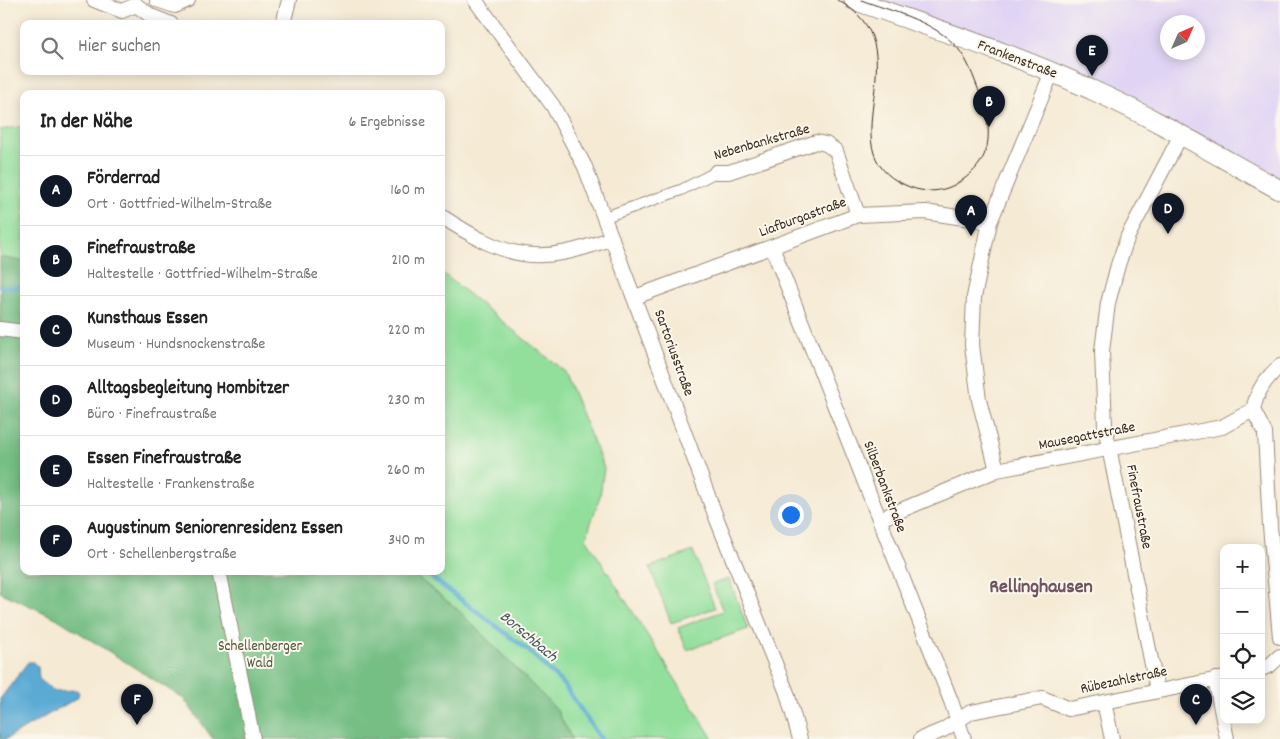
<!DOCTYPE html>
<html lang="de">
<meta charset="utf-8">
<style>
body{margin:0;font-family:Dekko,sans-serif;background:#f6f6f6;color:#222}
.controls{position:absolute;right:15px;bottom:15px;display:grid;overflow:hidden;border-radius:10px;box-shadow:0 2px 12px #0003}
.controls button{width:45px;height:45px;display:grid;place-items:center;padding:0;border:0;border-bottom:1px solid #e0e0e0;background:#fff;color:#222;font:25px sans-serif}
.compass{position:absolute;left:1160px;top:15px;width:45px;height:45px;border-radius:50%;background:#fff;box-shadow:0 2px 12px #0003;rotate:45deg}
.you{position:absolute;left:790px;top:514px;width:18px;height:18px;margin:-12px;border:4px solid #fff;border-radius:50%;background:#1a73e8;box-shadow:0 0 0 8px #1a73e833}
.badge{display:grid;place-items:center;width:32px;height:32px;border-radius:50%;background:#111827;color:#fff;font-size:16px;font-weight:700}
.pin{position:absolute;translate:-50% -41px;filter:drop-shadow(0 1px 2px #0008)}
.pin::after{content:'';position:absolute;top:26px;width:18px;height:15px;background:inherit;clip-path:polygon(0 0,100% 0,50% 100%)}
.list{margin:0;padding:0;list-style:none}
h2{display:flex;justify-content:space-between;align-items:center;height:65px;margin:0;padding:0 20px;font-size:21px}
h2 small{font-size:16px;font-weight:400;color:#767676}
.list li{display:grid;grid-template-columns:32px 1fr auto;gap:15px;align-items:center;box-sizing:border-box;height:70px;padding:0 20px;border-top:1px solid #e0e0e0}
.list b{display:block;font-size:19px;white-space:nowrap}
.list p{margin:0;font-size:16px;white-space:nowrap;color:#767676}
.list em{font-size:16px;font-style:normal;color:#767676}
.icon{flex:none;width:28px;height:28px;fill:none;stroke:currentColor;stroke-width:2;stroke-linecap:round;stroke-linejoin:round}
.map{position:relative;flex:none;width:1280px;height:739px;overflow:hidden}
.search{position:absolute;background:#fff;box-shadow:0 2px 12px #0003;left:20px;top:20px;width:425px;height:55px;display:flex;align-items:center;gap:12px;box-sizing:border-box;padding:0 18px;border-radius:10px;color:#767676;font-size:19px}
.panel{position:absolute;background:#fff;box-shadow:0 2px 12px #0003;left:20px;top:90px;width:425px;height:485px;border-radius:10px}
.map>svg:first-child{display:block}
.built{fill:#e0d4f4;fill-rule:evenodd}
.green{fill:#92df9c;stroke:#66845d}
.forest{fill:#75be84;stroke:#587451}
.water{fill:#5aaad4;stroke:#4a6a79}
.lines{fill:none;stroke-linecap:round;stroke-linejoin:round}
.stream{stroke:#5aaad4;stroke-width:4.5}
.pedestrian-casing{stroke:#988a79;stroke-width:12}
.minor-casing{stroke:#988a79;stroke-width:16}
.secondary-casing{stroke:#988a79;stroke-width:21}
.pedestrian{stroke:#fff;stroke-width:10}
.minor{stroke:#fff;stroke-width:14}
.secondary{stroke:#fff;stroke-width:19}
.tram{stroke:#3b2a1e;stroke-width:1}
.labels{text-anchor:middle;dominant-baseline:central;stroke-width:4;stroke-linejoin:round;paint-order:stroke}
.street-label{font-size:15px;fill:#3b2a1e;stroke:#fbf7ec}
.park-label{font-size:15px;fill:#51573e;stroke:#fbf7ec}
.water-label{font-size:16px;font-style:italic;fill:#46575e;stroke:#fbf7ec}
.district-label{font-size:20px;font-weight:bold;fill:#71545f;stroke:#fbf7ec}
</style>
<div class="map">
<svg width="1280" height="739" viewBox="0 0 1280 739">
<rect width="100%" height="100%" fill="#fbf7ec"/>
<filter id="ink" filterUnits="userSpaceOnUse"><feTurbulence type="fractalNoise" baseFrequency=".02" numOctaves="2"/><feDisplacementMap in="SourceGraphic" scale="10" xChannelSelector="R" yChannelSelector="G"/><feConvolveMatrix kernelMatrix="1 2 1 2 8 2 1 2 1" color-interpolation-filters="sRGB"/></filter>
<filter id="wash" filterUnits="userSpaceOnUse"><feTurbulence type="fractalNoise" baseFrequency=".0096" numOctaves="4" result="noise"/><feDisplacementMap in="SourceGraphic" scale="20" xChannelSelector="R" yChannelSelector="G"/><feGaussianBlur stdDeviation="1.12" result="paint"/><feColorMatrix in="noise" values="0 0 0 0 0 0 0 0 0 0 0 0 0 0 0 0 0 1.4 0 .05"/><feComposite in="paint" operator="in"/></filter>
<g filter="url(#wash)">
<rect width="100%" height="100%" fill="#f5ead4"/>
<path class="built" d="M857,0H1280V190L1135,109ZM1168,22H1198V52H1168Z"/>
<path class="green" d="M24,126V262L0,257V130Z
M441,272L564,371L604,468L600,496L586,538L713,739H572L556,709L457,609L409,571H441Z
M693,551L715,608L671,623L650,567Z
M729,579L748,629L687,650L678,628L723,611L712,584Z"/>
<path class="forest" d="M0,257L24,262V571H409L457,609L556,709L572,739H213L184,699L56,618L0,592Z"/>
<path class="water" d="M28,662H33L38,667L39,679L54,691L77,690L79,693L77,698L6,739H0V699Z"/>
<g class="lines">
<path class="stream" d="M0,287H24
M423,571L528,650L564,685L601,739"/>
</g>
</g>
<g filter="url(#ink)">
<g class="lines">
<g class="pedestrian-casing">
<path id="pedestrian" d="M605,217L681,190L716,172"/>
</g>
<g class="minor-casing">
<path id="minor" d="M94,0L122,11L136,5
M157,0L175,6L188,0
M475,0L553,106L585,167L716,517L787,693L800,739
M136,5L151,16L171,24
M283,24L289,0
M716,172H729L816,142L826,144L836,151L858,215
M441,216C507,259 537,267 612,238
M772,247L951,701L964,739
M635,297L858,215L925,212L990,222
M0,329L24,332
M1253,410L1265,433L1270,526L1280,637
M997,470L979,400L972,345L974,297L990,222L1052,72
M880,519L997,470L1222,427L1253,410C1257,391 1265,379 1280,366
M219,571L253,739
M1261,669L1269,666L1280,656
M1215,679L1227,739
M1157,690L1105,427L1102,351L1108,303L1118,265L1128,236L1181,135
M1104,702L1112,739
M921,739L943,730L971,712L1042,698L1069,709L1224,678"/>
</g>
<g class="secondary-casing">
<path id="secondary" d="M854,0C934,29 1016,54 1092,90C1157,119 1218,156 1280,190"/>
</g>
<use href="#pedestrian" class="pedestrian"/>
<use href="#minor" class="minor"/>
<use href="#secondary" class="secondary"/>
<path class="tram" d="M837,0C927,46 823,149 905,185C922,193 940,193 956,184C998,160 992,125 977,86C971,70 965,55 953,43C929,20 891,11 861,0"/>
</g>
</g>
<g class="labels">
<g class="street-label">
<text transform="translate(1017 60) rotate(21)">Frankenstraße</text>
<text transform="translate(762 143) rotate(-16)">Nebenbankstraße</text>
<text transform="translate(803 218) rotate(-20)">Liafburgastraße</text>
<text transform="translate(673 353) rotate(70)">Sartoriusstraße</text>
<text transform="translate(1087 437) rotate(-11)">Mausegattstraße</text>
<text transform="translate(884 487) rotate(69)">Silberbankstraße</text>
<text transform="translate(1138 507) rotate(79)">Finefraustraße</text>
<text transform="translate(1124 681) rotate(-12)">Rübezahlstraße</text>
</g>
<g class="park-label">
<text x="260" y="647">Schellenberger<tspan x="260" dy="17">Wald</tspan></text>
</g>
<g class="water-label">
<text transform="translate(528 637) rotate(40)">Borschbach</text>
</g>
<g class="district-label">
<text x="1041" y="588">Rellinghausen</text>
</g>
</g>
</svg>
<div class="controls">
<button>+</button>
<button>−</button>
<button><svg class="icon" aria-label="locate" viewBox="0 0 24 24"><circle cx="12" cy="12" r="6"/><path d="M12 2v4M12 18v4M2 12h4M18 12h4"/></svg></button>
<button><svg class="icon" aria-label="layers" viewBox="0 0 24 24"><path d="M12 4l9 5-9 5-9-5zM3 14l9 5 9-5"/></svg></button>
</div>
<svg class="compass" viewBox="-18 -18 36 36"><path d="M0-13l5 13h-10z" fill="#e53935"/><path d="M0 13l5-13h-10z" fill="#767676"/></svg>
<div class="you"></div>
<div class="pin badge" style="left:971px;top:236px">A</div>
<div class="pin badge" style="left:989px;top:127px">B</div>
<div class="pin badge" style="left:1196px;top:725px">C</div>
<div class="pin badge" style="left:1168px;top:234px">D</div>
<div class="pin badge" style="left:1092px;top:76px">E</div>
<div class="pin badge" style="left:137px;top:725px">F</div>
<div class="search"><svg class="icon" aria-label="search" viewBox="0 0 24 24"><circle cx="10" cy="10" r="6"/><path d="M15 15l6 6"/></svg>Hier suchen</div>
<section class="panel">
<h2>In der Nähe<small>6 Ergebnisse</small></h2>
<ul class="list">
<li><span class="badge">A</span><div><b>Förderrad</b><p>Ort · Gottfried-Wilhelm-Straße</p></div><em>160 m</em></li>
<li><span class="badge">B</span><div><b>Finefraustraße</b><p>Haltestelle · Gottfried-Wilhelm-Straße</p></div><em>210 m</em></li>
<li><span class="badge">C</span><div><b>Kunsthaus Essen</b><p>Museum · Hundsnockenstraße</p></div><em>220 m</em></li>
<li><span class="badge">D</span><div><b>Alltagsbegleitung Hombitzer</b><p>Büro · Finefraustraße</p></div><em>230 m</em></li>
<li><span class="badge">E</span><div><b>Essen Finefraustraße</b><p>Haltestelle · Frankenstraße</p></div><em>260 m</em></li>
<li><span class="badge">F</span><div><b>Augustinum Seniorenresidenz Essen</b><p>Ort · Schellenbergstraße</p></div><em>340 m</em></li>
</ul>
</section>
</div>
